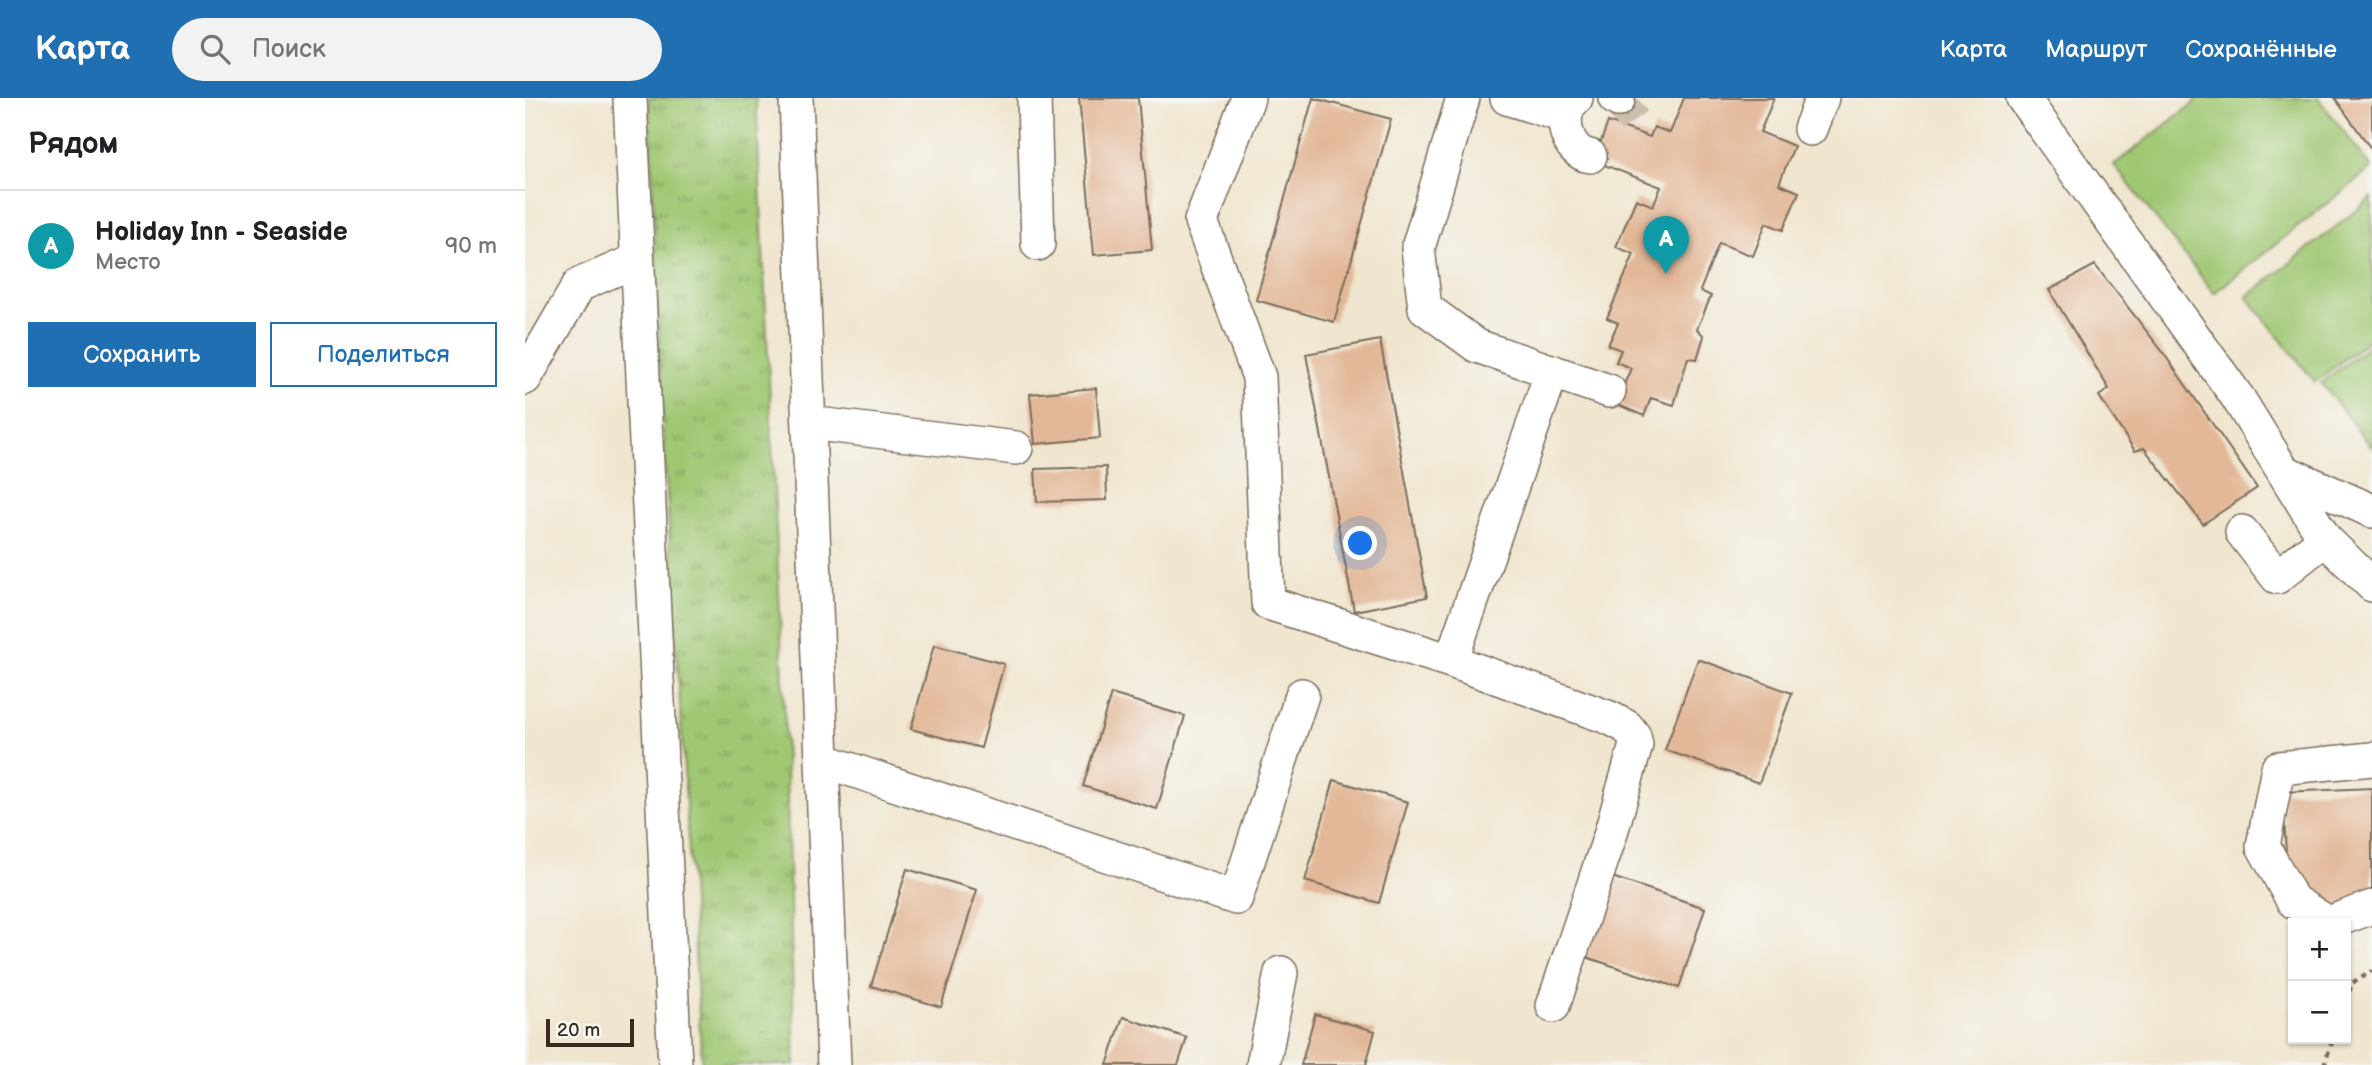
<!DOCTYPE html>
<html lang="ru">
<meta charset="utf-8">
<style>
body{margin:0;font-family:"Balsamiq Sans",sans-serif;background:#f2f2f2;color:#202124}
.controls{position:absolute;right:21px;bottom:21px;display:grid;overflow:hidden;border-radius:0px;box-shadow:0 2px 5px #0004}
.controls button{width:63px;height:63px;display:grid;place-items:center;padding:0;border:0;border-bottom:2px solid #e0e0e0;background:#fff;color:#202124;font:35px sans-serif}
.scale{position:absolute;left:21px;bottom:18px;width:88px;box-sizing:border-box;padding-left:7px;border:4px solid #3b2a1e;border-top:0;font-size:19px;line-height:24px;white-space:nowrap;color:#3b2a1e;-webkit-text-stroke:5px #f6f6f2;paint-order:stroke}
.you{position:absolute;left:836px;top:446px;width:24px;height:24px;margin:-18px;border:5px solid #fff;border-radius:50%;background:#1a73e8;box-shadow:0 0 0 10px #1a73e833}
.badge{display:grid;place-items:center;width:46px;height:46px;border-radius:50%;background:#1f6fb2;color:#fff;font-size:23px;font-weight:700}
.pin{position:absolute;translate:-50% -58px;filter:drop-shadow(0 2px 4px #0008)}
.pin::after{content:'';position:absolute;top:37px;width:24px;height:21px;background:inherit;clip-path:polygon(0 0,100% 0,50% 100%)}
.list{margin:0;padding:0;list-style:none}
h2{display:flex;justify-content:space-between;align-items:center;height:91px;margin:0;padding:0 28px;font-size:30px}
h2 small{font-size:23px;font-weight:400;color:#757577}
.list li{display:grid;grid-template-columns:46px 1fr auto;gap:21px;align-items:center;box-sizing:border-box;height:112px;padding:0 28px;border-top:2px solid #e0e0e0}
.list b{display:block;font-size:26px;white-space:nowrap}
.list p{margin:0;font-size:23px;white-space:nowrap;color:#757577}
.list em{font-size:23px;font-style:normal;color:#757577}
.actions{display:flex;gap:14px;padding:21px 28px}
.actions a{flex:1;padding:16px 0;border:2px solid #1f6fb2;border-radius:0px;text-align:center;font-size:24px;color:#1f6fb2}
.actions .main{background:#1f6fb2;color:#fff}
.icon{flex:none;width:38px;height:38px;fill:none;stroke:currentColor;stroke-width:2;stroke-linecap:round;stroke-linejoin:round}
.map{position:relative;flex:none;width:1847px;height:967px;overflow:hidden}
header{display:flex;align-items:center;gap:42px;box-sizing:border-box;height:98px;padding:0 35px;background:#1f6fb2;color:#fff}
header strong{font-size:33px}
nav{display:flex;gap:38px;margin-inline-start:auto;font-size:24px}
.search{width:490px;height:63px;background:#f2f2f2;display:flex;align-items:center;gap:18px;box-sizing:border-box;padding:0 24px;border-radius:38px;color:#757577;font-size:26px}
main{display:flex}
aside{flex:1;background:#fff}
.map>svg:first-child{display:block}
.grass{fill:url(#grass-tufts);stroke:#6e7948;stroke-width:2}
.park{fill:#a0c873;stroke:#6e7948;stroke-width:2}
.building{fill:#e3b898}
.lines{fill:none;stroke-linecap:round;stroke-linejoin:round}
.minor-tunnel{stroke:#ccc0ac;stroke-width:33;stroke-dasharray:33 17;stroke-linecap:butt}
.minor-casing{stroke:#7a6c5c;stroke-width:36}
.path{stroke:#7a6c5c;stroke-width:4.5;stroke-dasharray:5 5;stroke-linecap:butt}
.minor{stroke:#fff;stroke-width:33}
</style>
<header>
<strong>Карта</strong>
<div class="search"><svg class="icon" aria-label="search" viewBox="0 0 24 24"><circle cx="10" cy="10" r="6"/><path d="M15 15l6 6"/></svg>Поиск</div>
<nav><a>Карта</a><a>Маршрут</a><a>Сохранённые</a></nav>
</header>
<main>
<aside>
<h2>Рядом<small></small></h2>
<ul class="list">
<li><span class="badge" style="background:#0f9aa8">A</span><div><b>Holiday Inn - Seaside</b><p>Место</p></div><em>90 m</em></li>
</ul>
<div class="actions"><a class="main">Сохранить</a><a>Поделиться</a></div>
</aside>
<div class="map">
<svg width="1847" height="967" viewBox="0 0 1847 967">
<defs>
<pattern id="grass-tufts" width="24" height="20" patternUnits="userSpaceOnUse" patternTransform="scale(1.75)"><rect width="24" height="20" fill="#a0c873"/><path d="M3 7l-1-3M5 7V3M7 7l1-3M15 17l-1-3M17 17v-4M19 17l1-3" fill="none" stroke="#84a35e"/></pattern>
</defs>
<rect width="100%" height="100%" fill="#f6f6f2"/>
<filter id="ink" filterUnits="userSpaceOnUse"><feTurbulence type="fractalNoise" baseFrequency=".0143" numOctaves="2"/><feDisplacementMap in="SourceGraphic" scale="14" xChannelSelector="R" yChannelSelector="G"/><feConvolveMatrix kernelMatrix="1 2 1 2 8 2 1 2 1" color-interpolation-filters="sRGB"/></filter>
<filter id="wash" filterUnits="userSpaceOnUse"><feTurbulence type="fractalNoise" baseFrequency=".00686" numOctaves="4" result="noise"/><feDisplacementMap in="SourceGraphic" scale="28" xChannelSelector="R" yChannelSelector="G"/><feGaussianBlur stdDeviation="1.57" result="paint"/><feColorMatrix in="noise" values="0 0 0 0 0 0 0 0 0 0 0 0 0 0 0 0 0 1.4 0 .05"/><feComposite in="paint" operator="in"/></filter>
<g filter="url(#wash)">
<rect width="100%" height="100%" fill="#f0e6cf"/>
<path class="grass" d="M124,0H231L259,604L270,967H177L138,330Z"/>
<path class="park" d="M1675,0H1793L1847,70L1689,195L1589,67Z
M1847,100V239L1790,284L1722,199Z
M1847,245V350L1796,285Z"/>
<g id="blocks">
<path class="building" d="M554,0H613L627,152L569,157Z
M788,0L866,21L809,224L731,202Z
M1159,0H1249L1235,34L1269,48L1254,86L1274,94L1258,132L1241,125L1228,158L1194,145L1175,193L1186,198L1172,231L1179,238L1172,261L1163,260L1149,307L1126,300L1119,318L1091,306L1106,270L1091,264L1096,252L1083,247L1093,225L1082,220L1109,156L1091,149L1111,101L1128,108L1136,89L1069,63L1083,24L1125,39L1129,29L1145,35Z
M1810,0H1847V52Z
M1570,167L1637,253L1732,390L1678,426L1619,350L1610,353L1574,298L1584,291L1524,192Z
M855,242L902,499L829,513L781,256Z
M571,290L575,340L510,346L505,296Z
M581,369L582,402L512,404L510,371Z
M409,547L479,566L456,650L386,631Z
M1173,561L1267,595L1234,685L1140,652Z
M586,596L660,618L632,711L558,688Z
M809,682L883,704L854,805L780,783Z
M1847,690V803L1823,809L1793,805L1762,779L1758,694Z
M382,771L452,792L416,909L346,888Z
M1087,779L1180,810L1154,890L1061,859Z
M790,916L850,933L841,967H776Z
M598,919L662,940L653,967H582Z"/>
</g>
</g>
<g filter="url(#ink)">
<use href="#blocks" fill-opacity="0" stroke="#7a6c5c" stroke-width="2"/>
<g class="lines">
<path class="minor-tunnel" d="M1093,2L1109,23"/>
<g class="minor-casing">
<path id="minor" d="M105,0L150,967
M271,0L309,967
M509,0L513,146
M723,0L676,123L734,279L743,505L926,563L1085,620L1102,629L1109,638L1111,647L1085,738L1028,908
M938,0L893,150L900,210L952,248L1084,293
M982,0L1039,18
M1051,0C1031,15 1041,55 1065,58
M1090,0L1093,2
M1498,0L1713,300L1800,441L1847,487
M1285,31L1297,0
M0,280L54,187L112,162
M284,325L491,350
M1760,374L1847,413
M1717,434L1752,479L1800,441
M926,563L1027,273
M297,662L711,800L777,597
M1803,825L1768,803L1738,748L1753,670L1847,661
M1804,825L1847,809
M738,967L756,875"/>
</g>
<path class="path" d="M1821,903L1827,885L1847,873
M1799,967L1808,941"/>
<use href="#minor" class="minor"/>
</g>
</g>
</svg>
<div class="controls">
<button>+</button>
<button>−</button>
</div>
<div class="scale">20 m</div>
<div class="you"></div>
<div class="pin badge" style="left:1141px;top:176px;background:#0f9aa8">A</div>
</div>
</main>
